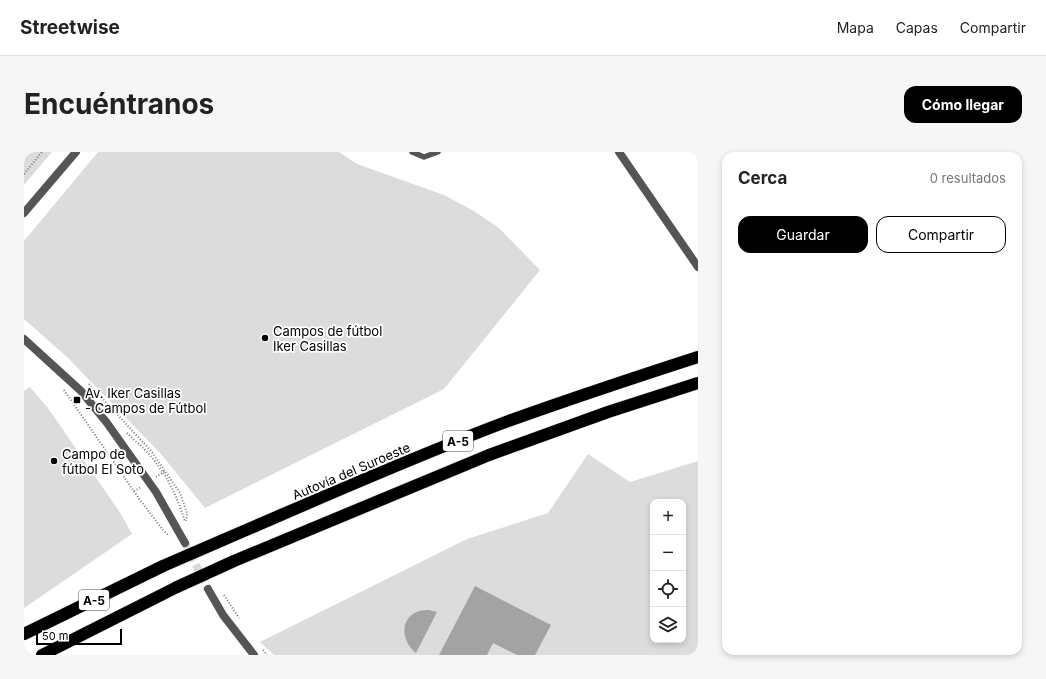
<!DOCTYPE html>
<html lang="es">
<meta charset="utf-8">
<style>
body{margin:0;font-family:Inter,sans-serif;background:#f6f6f6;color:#222}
.controls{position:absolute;right:12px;bottom:12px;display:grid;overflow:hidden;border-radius:8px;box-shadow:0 2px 6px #0003}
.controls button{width:36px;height:36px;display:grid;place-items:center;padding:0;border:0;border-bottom:1px solid #e0e0e0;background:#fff;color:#222;font:20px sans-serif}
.scale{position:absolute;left:12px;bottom:10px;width:86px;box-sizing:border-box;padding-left:4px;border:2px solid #000;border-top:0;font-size:11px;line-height:14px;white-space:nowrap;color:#000;-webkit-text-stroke:3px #fff;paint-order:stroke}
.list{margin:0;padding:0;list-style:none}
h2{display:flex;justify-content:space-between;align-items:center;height:52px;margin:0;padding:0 16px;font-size:17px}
h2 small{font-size:13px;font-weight:400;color:#767676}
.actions{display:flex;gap:8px;padding:12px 16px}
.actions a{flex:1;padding:9px 0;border:1px solid #000;border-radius:12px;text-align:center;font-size:14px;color:#000}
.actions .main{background:#000;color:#fff}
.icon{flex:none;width:22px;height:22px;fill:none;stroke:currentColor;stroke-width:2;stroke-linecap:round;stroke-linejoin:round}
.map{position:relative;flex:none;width:674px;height:503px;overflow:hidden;border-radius:12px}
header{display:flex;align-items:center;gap:24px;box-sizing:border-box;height:56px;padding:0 20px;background:#fff;border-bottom:1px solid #e0e0e0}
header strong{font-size:19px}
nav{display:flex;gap:22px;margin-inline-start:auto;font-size:14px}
.intro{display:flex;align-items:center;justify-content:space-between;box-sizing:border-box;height:96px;padding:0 24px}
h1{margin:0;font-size:28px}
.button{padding:10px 18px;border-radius:12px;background:#000;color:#fff;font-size:14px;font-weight:700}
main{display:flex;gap:24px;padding:0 24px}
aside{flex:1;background:#fff;border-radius:12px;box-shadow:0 2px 6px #0003}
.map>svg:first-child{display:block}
.green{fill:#dcdcdc;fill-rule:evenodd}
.water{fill:#a3a3a3}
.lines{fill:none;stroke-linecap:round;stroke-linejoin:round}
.minor-tunnel{stroke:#d9d9d9;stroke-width:8;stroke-dasharray:8 4;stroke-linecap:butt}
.motorway-casing{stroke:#dbdbdb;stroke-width:13}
.path{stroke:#777;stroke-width:2;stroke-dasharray:1 2;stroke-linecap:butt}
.service{stroke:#555;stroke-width:5.5}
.minor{stroke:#555;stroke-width:8}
.tertiary{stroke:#555;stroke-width:8}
.motorway{stroke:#000;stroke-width:12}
.motorway-bridge-casing{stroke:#dbdbdb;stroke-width:13;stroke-linecap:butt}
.motorway-bridge{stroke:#000;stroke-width:12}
.poi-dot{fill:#000;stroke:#fff;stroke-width:1.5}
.labels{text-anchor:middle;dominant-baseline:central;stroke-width:3.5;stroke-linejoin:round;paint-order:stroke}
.shield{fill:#fff;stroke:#4c4c4c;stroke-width:1}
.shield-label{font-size:12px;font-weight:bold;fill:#000}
.poi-label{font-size:13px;fill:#000;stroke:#fff;text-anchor:start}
.street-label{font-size:13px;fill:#000;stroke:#fff}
</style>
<header>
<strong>Streetwise</strong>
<nav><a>Mapa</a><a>Capas</a><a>Compartir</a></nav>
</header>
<div class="intro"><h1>Encuéntranos</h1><a class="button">Cómo llegar</a></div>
<main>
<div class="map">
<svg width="674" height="503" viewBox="0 0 674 503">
<rect width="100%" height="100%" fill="#fff"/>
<path class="green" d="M0,0H28L0,33Z
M74,0H315L333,12L420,43L450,59L475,76L516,118L420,237L181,356L137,302L43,205L0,167V89Z
M6,235L24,256L97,362L108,382L0,456V239Z
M564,302L606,330L674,309V503H250L236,490L443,387L524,361ZM629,350H659V488H629Z"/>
<path class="water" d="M451,434L527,473L511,503H493L469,491L463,503H415Z
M405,458L413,460L392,501C377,489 375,466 395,459C398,458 402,458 405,458Z"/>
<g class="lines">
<path class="minor-tunnel" d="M161,391L184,437"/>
<g class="motorway-casing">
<path id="motorway" d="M199,388C292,348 384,307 479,271C543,248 609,226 674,205
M210,409L465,303L584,260L674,231
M0,482L139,414
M18,503L153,435"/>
</g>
<path class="path" d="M0,22L18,0
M65,232L128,300L156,341L163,361L162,369
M40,238L116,348L139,378L145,384
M103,281C111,289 121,297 128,306C144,324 154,347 161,370
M132,325L141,319
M110,339L117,335
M200,443L215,466
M239,498L243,503"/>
<path class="service" d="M388,0L400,5L414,0"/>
<path class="minor" d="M0,61L52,0
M0,187L57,239L83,271L132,340L161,391
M184,437L199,463L230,503"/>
<path class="tertiary" d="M595,0L674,115"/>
<use href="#motorway" class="motorway"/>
<g class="motorway-bridge-casing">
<path id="motorway-bridge" d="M139,414L199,388
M153,435L210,409"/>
</g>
<use href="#motorway-bridge" class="motorway-bridge"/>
</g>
<g class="poi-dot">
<circle cx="241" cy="186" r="4"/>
<rect x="49" y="244" width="8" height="8" rx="2"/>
<circle cx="30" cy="309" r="4"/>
</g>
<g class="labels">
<g class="shield">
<rect x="419" y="279" width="30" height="20" rx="3"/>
<rect x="55" y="438" width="30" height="20" rx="3"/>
</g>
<g class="shield-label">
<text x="434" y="289">A-5</text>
<text x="70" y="448">A-5</text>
</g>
<g class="poi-label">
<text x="249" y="179">Campos de fútbol<tspan x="249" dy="15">Iker Casillas</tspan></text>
<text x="61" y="241">Av. Iker Casillas<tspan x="61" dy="15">- Campos de Fútbol</tspan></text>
<text x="38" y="302">Campo de<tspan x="38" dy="15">fútbol El Soto</tspan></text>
</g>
<g class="street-label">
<text transform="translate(327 319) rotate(-23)">Autovía del Suroeste</text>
</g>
</g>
</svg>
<div class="controls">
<button>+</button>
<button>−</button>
<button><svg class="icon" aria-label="locate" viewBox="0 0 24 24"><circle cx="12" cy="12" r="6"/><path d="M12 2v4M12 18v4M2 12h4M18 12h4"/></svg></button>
<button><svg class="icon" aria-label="layers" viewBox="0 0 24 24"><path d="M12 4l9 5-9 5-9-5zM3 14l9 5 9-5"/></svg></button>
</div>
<div class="scale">50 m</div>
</div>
<aside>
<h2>Cerca<small>0 resultados</small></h2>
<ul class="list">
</ul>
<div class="actions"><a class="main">Guardar</a><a>Compartir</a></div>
</aside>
</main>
